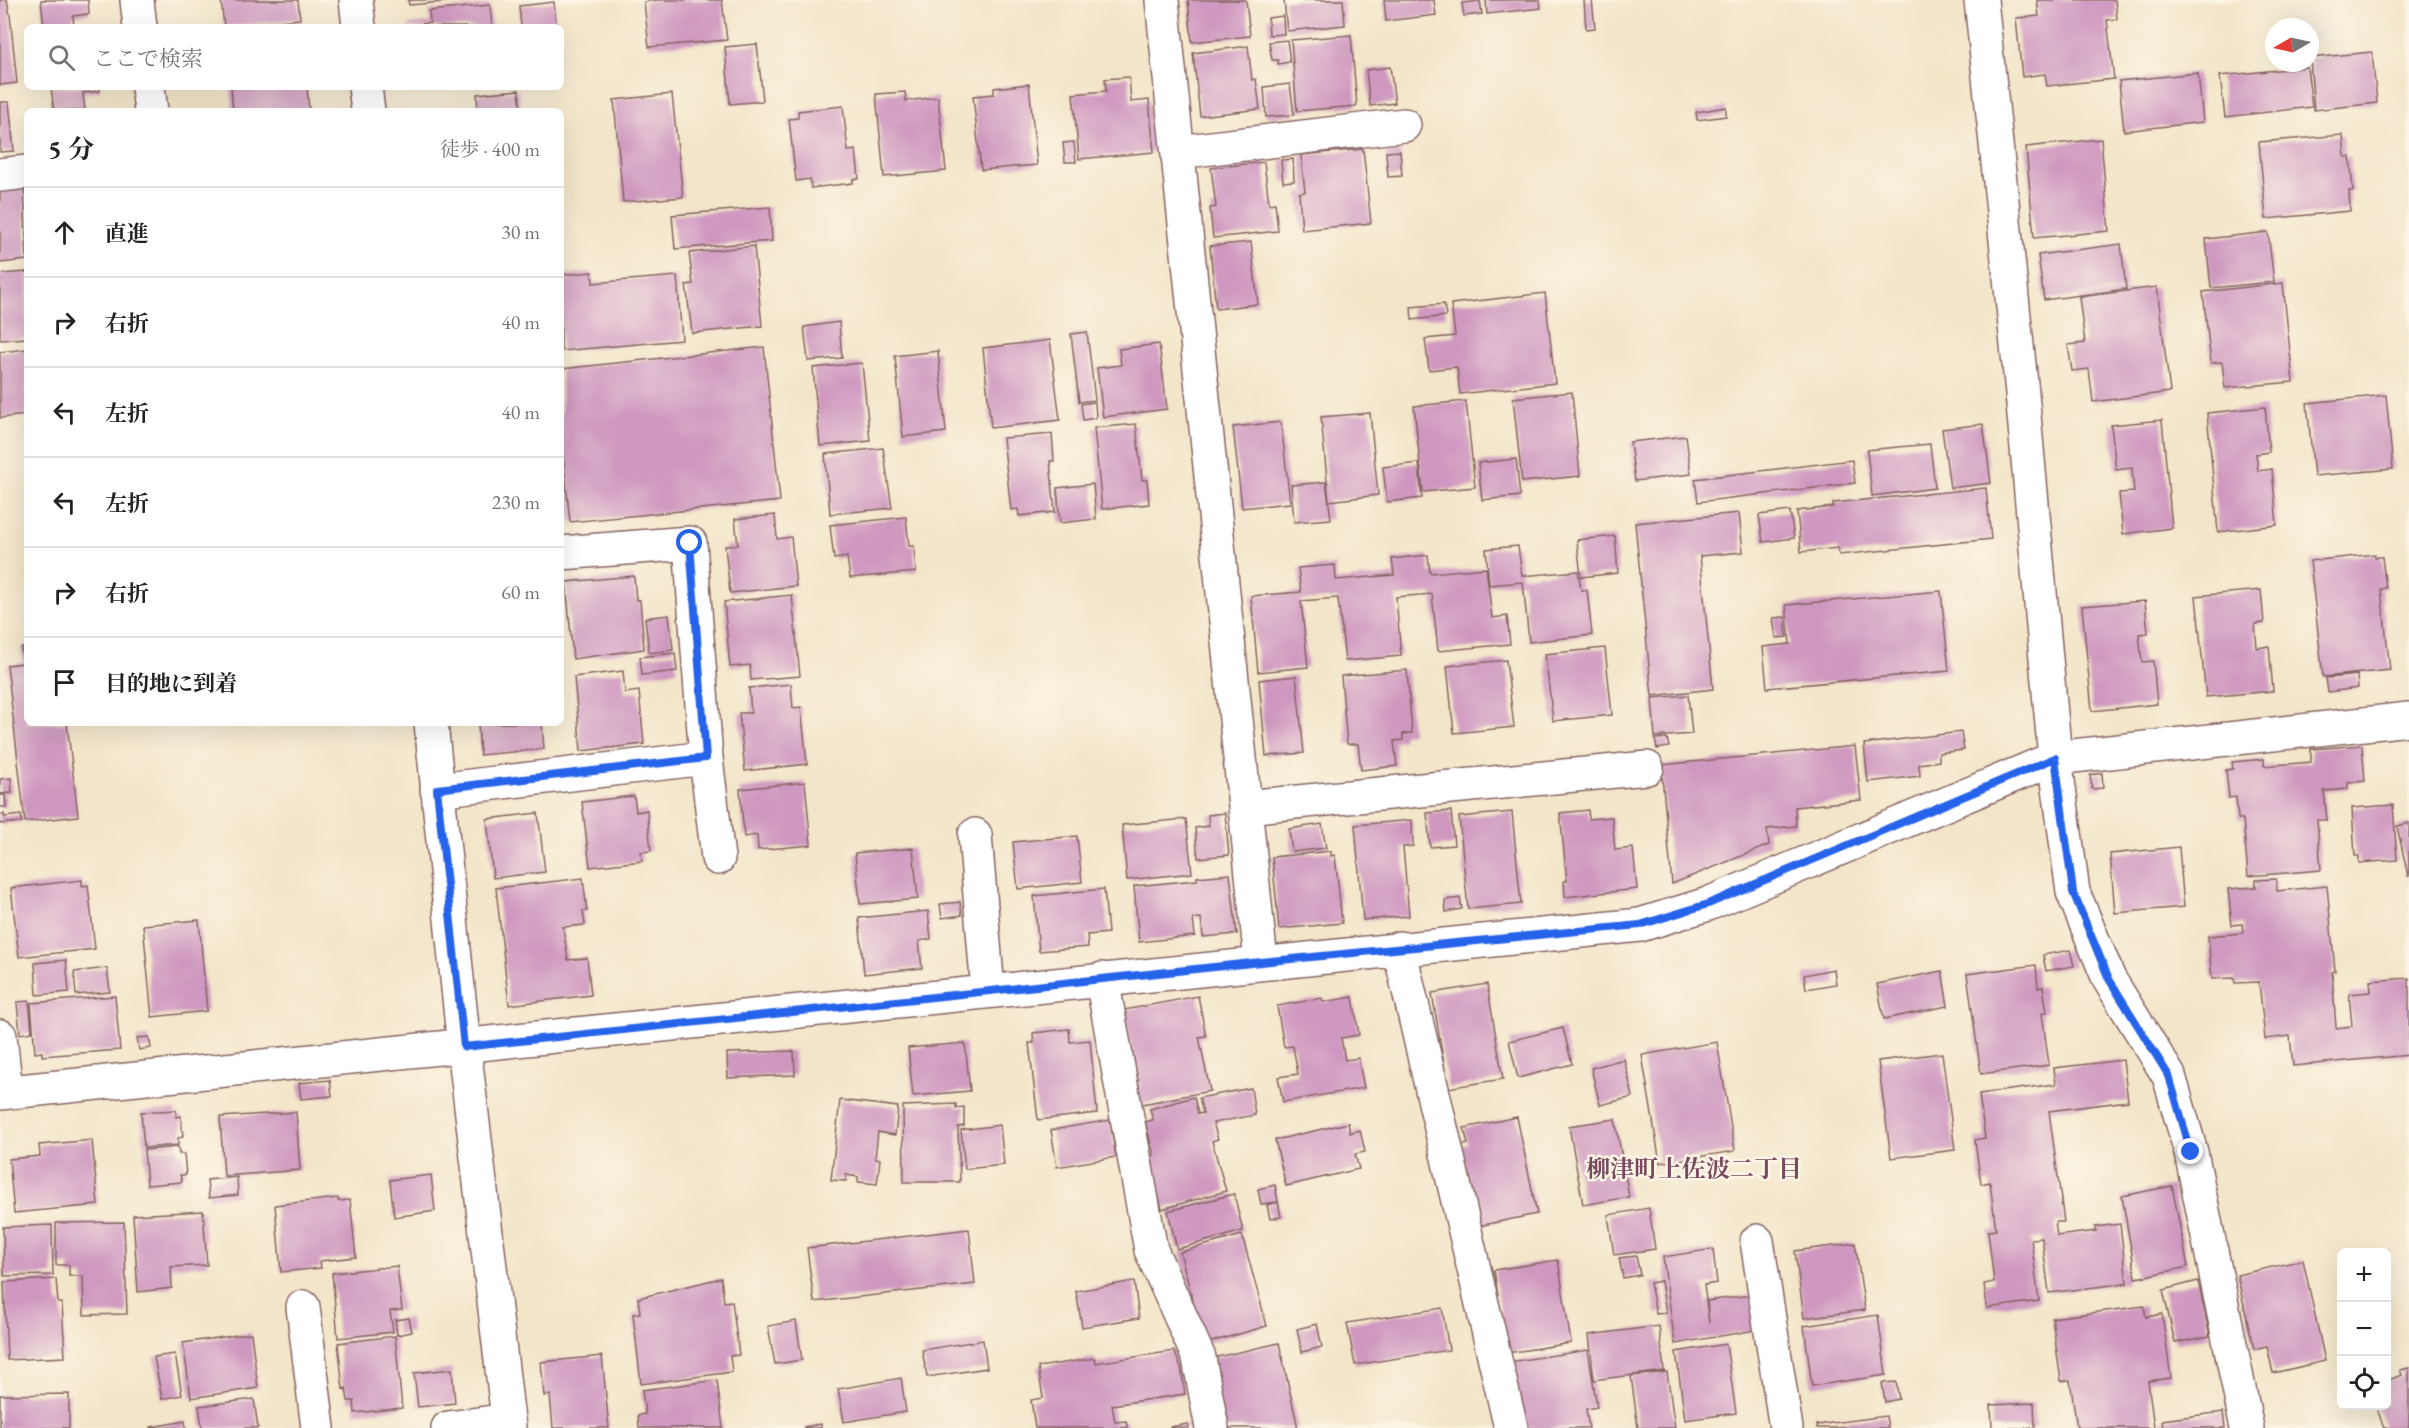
<!DOCTYPE html>
<html lang="ja">
<meta charset="utf-8">
<style>
body{margin:0;font-family:"EB Garamond","Noto Serif JP",serif;background:#f6f6f6;color:#222}
.controls{position:absolute;right:18px;bottom:18px;display:grid;overflow:hidden;border-radius:9px;box-shadow:0 6px 24px #0002}
.controls button{width:54px;height:54px;display:grid;place-items:center;padding:0;border:0;border-bottom:2px solid #e0e0e0;background:#fff;color:#222;font:30px sans-serif}
.compass{position:absolute;left:2265px;top:18px;width:54px;height:54px;border-radius:50%;background:#fff;box-shadow:0 6px 24px #0002;rotate:261deg}
.stop{position:absolute;width:18px;height:18px;margin:-14px;border:4px solid #2563eb;border-radius:50%;background:#fff}
.stop.end{background:#2563eb;border-color:#fff;box-shadow:0 2px 6px #0008}
.list{margin:0;padding:0;list-style:none}
h2{display:flex;justify-content:space-between;align-items:center;height:78px;margin:0;padding:0 24px;font-size:26px}
h2 small{font-size:20px;font-weight:400;color:#767676}
.list li{display:grid;grid-template-columns:39px 1fr auto;gap:18px;align-items:center;box-sizing:border-box;height:90px;padding:0 24px;border-top:2px solid #e0e0e0}
.list b{display:block;font-size:22px;white-space:nowrap}
.list em{font-size:20px;font-style:normal;color:#767676}
.icon{flex:none;width:33px;height:33px;fill:none;stroke:currentColor;stroke-width:2;stroke-linecap:round;stroke-linejoin:round}
.map{position:relative;flex:none;width:2409px;height:1428px;overflow:hidden}
.search{position:absolute;background:#fff;box-shadow:0 6px 24px #0002;left:24px;top:24px;width:540px;height:66px;display:flex;align-items:center;gap:15px;box-sizing:border-box;padding:0 21px;border-radius:9px;color:#767676;font-size:22px}
.panel{position:absolute;background:#fff;box-shadow:0 6px 24px #0002;left:24px;top:108px;width:540px;height:618px;border-radius:9px}
.map>svg:first-child{display:block}
.building{fill:#cf98c0}
.lines{fill:none;stroke-linecap:round;stroke-linejoin:round}
.minor-casing{stroke:#856462;stroke-width:36}
.tertiary-casing{stroke:#856462;stroke-width:36}
.minor{stroke:#fff;stroke-width:33}
.tertiary{stroke:#fff;stroke-width:33}
.route{stroke:#2563eb;stroke-width:8}
.labels{text-anchor:middle;dominant-baseline:central;stroke-width:5;stroke-linejoin:round;paint-order:stroke}
.neighbourhood-label{font-size:24px;font-weight:bold;fill:#79495f;stroke:#fcf5e5}
</style>
<div class="map">
<svg width="2409" height="1428" viewBox="0 0 2409 1428">
<rect width="100%" height="100%" fill="#fcf5e5"/>
<filter id="ink" filterUnits="userSpaceOnUse"><feTurbulence type="fractalNoise" baseFrequency=".0167" numOctaves="2"/><feDisplacementMap in="SourceGraphic" scale="12" xChannelSelector="R" yChannelSelector="G"/><feConvolveMatrix kernelMatrix="1 2 1 2 8 2 1 2 1" color-interpolation-filters="sRGB"/></filter>
<filter id="wash" filterUnits="userSpaceOnUse"><feTurbulence type="fractalNoise" baseFrequency=".008" numOctaves="4" result="noise"/><feDisplacementMap in="SourceGraphic" scale="24" xChannelSelector="R" yChannelSelector="G"/><feGaussianBlur stdDeviation="1.35" result="paint"/><feColorMatrix in="noise" values="0 0 0 0 0 0 0 0 0 0 0 0 0 0 0 0 0 1.4 0 .05"/><feComposite in="paint" operator="in"/></filter>
<g filter="url(#wash)">
<rect width="100%" height="100%" fill="#f3e5c9"/>
<g id="blocks">
<path class="building" d="M0,0H7L10,15L17,83L0,85Z
M41,0H88L89,14L73,16L74,27H44Z
M221,0H298L300,19L224,27Z
M408,0H445V2L409,5Z
M658,0H722L727,40L649,47L644,2Z
M1188,0H1246L1250,36L1192,42Z
M1284,0H1343L1345,25L1287,31Z
M1384,0H1434L1436,15L1386,21Z
M1486,0H1540L1541,8L1487,14Z
M1584,0H1592L1595,28L1586,29Z
M2037,0H2115L2117,19L2107,20L2114,79L2047,86L2045,74L2022,77L2016,18L2039,16Z
M1480,1L1482,14L1464,16L1462,3Z
M554,2L556,27H521L519,6Z
M490,5L492,27H408V25L430,23L429,11Z
M1283,16L1284,34L1269,35L1268,18Z
M1351,35L1357,106L1297,111L1291,40Z
M1287,40L1290,62L1278,64V60H1272L1269,42Z
M757,44L763,101L730,104L725,47Z
M1248,46L1252,80L1256,79L1260,109L1200,116L1193,53Z
M2372,52L2377,103L2314,110L2310,58Z
M1390,67L1395,103L1370,106L1366,70Z
M2307,67L2312,107L2225,117L2220,76Z
M2198,73L2203,122L2124,131L2119,81Z
M1129,77L1131,102L1149,100L1154,152L1079,159L1073,94L1106,91L1105,79Z
M1029,84L1037,165L981,170L973,96L994,94V88Z
M1290,84L1294,115L1266,117L1264,87Z
M51,87H99L100,91L83,93L85,111H54Z
M231,87H307L309,111H233Z
M519,90L521,111H478L477,94Z
M905,92L906,101L938,97L946,171L884,177L876,94Z
M672,94L683,197L623,202L614,100Z
M0,102H9L14,151L0,152Z
M843,106L848,151L856,150L859,179H853V183L811,188L810,179L796,181L789,119L798,118V111Z
M1726,107V116L1697,120L1696,112Z
M2343,135L2345,157H2350L2353,191H2349L2350,211L2266,219L2259,142Z
M2101,139L2109,231L2034,238L2026,147Z
M1074,142L1076,162H1065L1063,143Z
M1363,149L1371,223L1302,230L1299,193L1305,192L1301,155Z
M1400,151L1402,176L1388,177L1386,152Z
M1293,159L1294,181L1283,182L1281,160Z
M1264,162L1269,204L1275,203L1278,231L1213,238L1210,208L1216,207L1211,168Z
M24,187L27,260L0,263V189Z
M770,207L772,241L675,249L672,215Z
M2268,232L2274,282L2211,288L2206,239Z
M1251,242L1258,304L1216,309L1210,246Z
M2121,244L2126,289L2044,300L2038,255Z
M754,246L762,326L692,333L686,285L693,284L689,253Z
M27,272V338L0,340V274Z
M592,272L593,283L677,276L682,340L561,351V275Z
M2283,283L2293,382L2225,388L2222,362L2211,363L2203,292Z
M2157,287L2170,392L2093,402L2089,369L2072,371L2068,345L2085,343L2079,297Z
M1545,293L1555,383L1460,394L1457,367L1429,370L1425,339L1455,336L1451,304Z
M1444,304L1446,316L1412,320L1411,307Z
M839,322L842,358L808,361L804,327Z
M1087,332L1095,400L1079,402L1071,334Z
M1050,340L1060,420L991,428L983,348Z
M1159,344L1167,409L1103,417L1097,368L1121,365L1119,349Z
M764,347L780,501L570,522L561,436V369Z
M27,349V415L0,418V352Z
M938,351L946,432L903,437L895,356Z
M862,363L870,441L820,446L813,368Z
M1572,392L1580,476L1522,482L1513,398Z
M2386,395L2393,469L2314,476L2307,403Z
M1466,401L1475,487L1423,492L1414,406Z
M1095,402L1096,418L1083,420L1081,404Z
M2265,407L2269,452L2256,454L2258,471L2272,469L2277,525L2218,532L2207,413Z
M1370,413L1378,495L1329,501L1321,417Z
M2162,420L2172,528L2123,534L2119,493L2134,492L2132,468L2116,470L2111,425Z
M1281,422L1290,503L1242,508L1233,427Z
M1136,424L1142,480H1147L1149,504L1102,509L1094,428Z
M1983,424L1991,483L1950,488L1942,429Z
M1052,434L1054,461H1050L1055,512L1019,516L1018,509L1011,510L1003,438Z
M1686,436L1691,474L1635,481L1630,442Z
M1930,444L1935,488L1872,496L1867,450Z
M883,448L892,508L830,514L825,454Z
M1516,459L1520,496L1482,500L1478,463Z
M1852,460L1855,483L1698,502L1695,479Z
M1419,463L1422,498L1387,502L1383,467Z
M1326,482L1331,519L1294,522L1291,485Z
M1093,484L1096,519L1060,523L1057,488Z
M1986,488L1991,539L1839,555L1838,548L1801,552L1797,511L1833,507V503Z
M1790,511L1794,538L1763,542L1759,515Z
M1739,513L1743,552L1700,556L1713,689L1652,696L1635,523Z
M775,515L777,539L791,537L796,586L730,593L725,546L738,545L735,519Z
M906,517L909,546H914L916,572L850,578L847,557L834,559L830,525Z
M1615,536L1618,573L1581,577L1577,540Z
M1518,546L1522,576L1578,571L1581,590H1587L1592,635L1529,642L1523,582L1489,585L1486,549Z
M2375,554V557H2382L2386,588L2381,589L2390,670L2323,677L2310,561Z
M1428,555L1430,573L1486,568L1492,618L1507,616L1510,644L1438,651L1432,594L1396,597L1401,656L1345,661L1338,598L1301,601L1308,667L1258,672L1251,596L1301,592L1298,568L1335,565L1336,580L1394,575L1392,559Z
M634,576L636,600H640L644,649L573,659L566,582Z
M2261,590L2264,623L2255,624L2257,648L2269,646L2273,691L2206,697L2196,596Z
M1941,591L1949,671L1767,688L1763,647L1790,644L1786,605Z
M792,595L800,676L751,680L750,665L730,667L724,602Z
M2145,601L2148,633L2139,634L2142,662L2153,661L2157,704L2092,711L2082,606Z
M669,615L673,650L649,653L645,618Z
M1785,617L1787,637L1776,638L1773,618Z
M27,647V723H67L78,816L25,822L7,665L23,663L21,648Z
M1605,648L1612,715L1553,721L1545,654Z
M675,653L677,671L642,675L640,657Z
M1506,660L1514,727L1454,733L1447,666Z
M1407,670L1412,733L1403,734V740L1394,741L1397,766L1361,770L1358,744H1347L1341,676Z
M623,671L625,693L639,691L644,744L581,751L574,677Z
M2357,675L2358,688L2328,692L2326,678Z
M1296,676L1304,753L1266,756L1259,680Z
M791,684L793,708L801,707L807,764L745,771L739,713H751L749,688Z
M1688,695L1692,734L1655,737L1652,698Z
M478,723H542L544,749L480,755Z
M1961,732L1964,750L1939,753V761L1919,764L1920,776L1868,782L1864,744Z
M1667,738L1669,747L1657,749L1655,739Z
M2362,745L2365,781L2348,783V789L2324,791L2327,820H2317L2321,870L2248,876L2243,819H2238L2236,797L2229,798L2226,770L2233,769L2232,762L2264,759V766L2311,762V749Z
M1855,746L1861,800L1795,807L1796,826L1767,829L1769,845L1672,884L1661,765Z
M2102,773L2103,788L2092,789L2090,775Z
M11,778L12,793L0,794V779Z
M805,782L811,845L758,850L757,835L744,837L740,789Z
M0,795H5L6,807H0Z
M634,796L636,812L647,810L651,851L641,852L642,861L590,867L582,802Z
M2393,805L2397,860L2359,863V856H2355L2352,808Z
M1588,810L1589,819L1612,817L1615,850L1633,848L1637,889L1565,897L1564,881H1567L1560,813Z
M1451,811L1454,845L1430,847L1427,813Z
M1512,812L1521,904L1468,909L1459,817Z
M538,813L545,872L493,878L487,819Z
M1225,813L1229,855L1198,858L1195,828L1209,826L1208,815Z
M4,814V817L21,815L22,822L0,824V815Z
M1186,819L1192,873L1127,880L1122,825Z
M1412,820L1413,846L1403,847L1409,916L1363,920L1355,825Z
M2409,823V876H2408L2397,826Z
M1322,824L1326,848L1292,852L1289,829Z
M1077,836L1082,882L1018,889L1013,842Z
M2179,847L2184,907L2115,913L2110,854Z
M913,848L918,899L860,904L855,853Z
M1331,851V856L1335,855L1342,923L1279,929L1272,857Z
M1230,874L1237,934L1203,937L1201,918L1193,919L1195,936L1139,942L1134,886L1197,880V877Z
M583,878L587,911H583L585,925L563,927L568,960L587,958L591,995L509,1005L496,888Z
M2276,879L2277,891L2327,886L2335,971L2332,972L2336,1028L2352,1026L2349,994L2371,992L2370,981L2409,978V1055L2293,1066L2290,1036L2265,1039L2259,982L2235,983L2234,978L2212,979L2208,936L2243,933L2242,924L2232,925L2228,889L2256,887V880Z
M82,880V886L88,885L95,949L19,957L11,888Z
M1104,889L1108,933L1087,935L1088,947L1039,951L1034,896Z
M1460,898L1462,909L1446,912L1445,900Z
M960,902L962,915L942,918L940,904Z
M928,911L931,939L919,941L922,968L864,974L859,918Z
M199,920L207,1011L152,1017L143,925Z
M2070,950L2074,966L2046,971L2043,955Z
M66,960L69,992L37,995L35,963Z
M2036,965L2038,988L2043,987L2047,1012L2042,1013L2049,1065L1981,1074L1967,974Z
M107,968L110,992L76,995L74,972Z
M1834,969L1836,984L1806,989L1804,975Z
M1942,971L1948,1006L1884,1019L1877,984Z
M1487,984L1503,1079L1448,1088L1432,993Z
M115,996L120,1050L42,1056V1052L35,1053L31,1003Z
M1198,996L1206,1036L1199,1037L1210,1091L1137,1105L1134,1087L1139,1086L1124,1010Z
M1353,997L1359,1035L1341,1038L1345,1060L1358,1058L1364,1088L1283,1102L1278,1077L1298,1074L1293,1046L1284,1047L1277,1006L1322,998L1323,1002Z
M29,1001L32,1032L20,1034L17,1002Z
M1563,1028L1572,1064L1518,1078L1509,1041Z
M1069,1029L1070,1042L1090,1040L1097,1113L1038,1120L1029,1043H1034L1033,1033Z
M149,1037L151,1048L139,1050L137,1038Z
M1717,1042L1735,1151L1660,1163L1642,1055Z
M965,1043L970,1091L913,1096L908,1048Z
M794,1051L795,1075L728,1078L727,1053Z
M1942,1053L1955,1150L1891,1158L1878,1061Z
M1624,1059L1633,1097L1600,1105L1591,1068Z
M2123,1060L2128,1101L2049,1111L2064,1222H2055L2057,1236L2096,1231L2095,1227L2120,1224L2127,1283L2049,1293L2042,1238L2031,1239L2039,1301L1987,1308L1984,1284L1994,1282L1988,1231L1996,1230L1990,1182L1981,1184L1975,1140L1985,1138L1979,1094L2056,1084L2054,1068Z
M330,1080L332,1096L301,1099L299,1083Z
M1251,1088L1255,1115L1213,1123L1218,1139L1212,1141L1226,1191L1162,1209L1148,1156L1154,1155L1145,1122L1153,1120L1150,1109L1194,1097L1198,1114L1203,1113L1199,1098Z
M840,1100L898,1107L895,1135L878,1132L875,1158L880,1159L877,1184L858,1182V1177L846,1175V1181L831,1180Z
M956,1104V1108L964,1107V1126L958,1127L960,1182H904L903,1106Z
M176,1110V1117L181,1116L183,1137L178,1138V1145L144,1148L141,1112Z
M296,1112L300,1170L224,1176L220,1117Z
M1517,1117L1537,1214L1478,1226L1461,1146L1468,1144L1464,1128Z
M1615,1119L1629,1197L1583,1205L1569,1126Z
M1110,1120L1116,1157L1057,1167L1051,1130Z
M1348,1123L1350,1133L1360,1130L1365,1152L1355,1154L1359,1169L1286,1186L1275,1140Z
M1000,1125L1004,1165L965,1169L961,1130Z
M92,1140L98,1205L14,1213L9,1159L40,1156L39,1145Z
M178,1147L179,1154H184L186,1175H180L182,1182L147,1185L144,1150Z
M431,1175L435,1211L394,1217L390,1180Z
M237,1177L238,1195L209,1198L207,1180Z
M1275,1185L1278,1202L1261,1204L1258,1189Z
M2172,1186L2188,1267L2136,1278L2122,1196Z
M1234,1194L1243,1231L1177,1249L1168,1211Z
M338,1198V1201L350,1200L356,1257L320,1261L321,1268L281,1272L275,1205Z
M1278,1202L1281,1217L1270,1219L1267,1205Z
M1649,1208L1655,1249L1614,1255L1608,1215Z
M203,1211L207,1265L171,1267L172,1288L138,1292L133,1215Z
M124,1222L127,1314L84,1315L83,1276H69V1265H56V1223Z
M52,1225L53,1275L4,1276L3,1227Z
M969,1229L975,1284L814,1302L807,1248Z
M1242,1235L1267,1326L1204,1344L1180,1252Z
M1855,1243L1865,1310L1804,1318L1795,1251Z
M1713,1249L1717,1283L1704,1285L1709,1323L1707,1301L1751,1295L1756,1330L1675,1344L1663,1257Z
M1636,1256L1640,1275L1623,1278L1619,1258Z
M1558,1260L1571,1343L1507,1353L1494,1270Z
M2303,1260L2325,1361L2273,1373L2267,1346L2254,1349L2237,1275Z
M397,1266L402,1310L390,1311L393,1332L338,1338L332,1273Z
M721,1278L724,1302L732,1301L739,1355L730,1356L732,1372L641,1384L633,1314L640,1313L638,1298Z
M56,1279L58,1303H62L65,1357L7,1360L4,1282Z
M1134,1281L1139,1318L1082,1327L1076,1291Z
M1661,1281L1666,1313L1656,1314L1650,1283Z
M2198,1281L2210,1336L2175,1343L2163,1290Z
M2144,1306L2146,1317L2162,1314L2171,1378L2148,1381L2154,1428H2077L2070,1380L2061,1381L2052,1318Z
M1442,1308L1449,1350L1355,1365L1347,1323Z
M1878,1315L1886,1375L1812,1386L1804,1326Z
M409,1318L412,1332L397,1335L395,1320Z
M796,1321L802,1360L775,1364L768,1326Z
M1317,1324L1322,1347L1302,1352L1297,1329Z
M1659,1326L1664,1371L1594,1380L1589,1335Z
M251,1333L258,1388L191,1398L183,1343Z
M395,1336L402,1408L355,1413L354,1401H348L346,1388L343,1389L338,1343Z
M983,1340L987,1368L927,1377L922,1350Z
M1279,1343L1298,1428H1223L1208,1359Z
M1726,1344L1736,1413L1685,1420L1676,1352Z
M1588,1350L1597,1407L1586,1409L1589,1428H1526L1509,1362Z
M1174,1351L1181,1367L1185,1394L1112,1405L1115,1422L1126,1421L1128,1428H1035L1031,1400L1043,1398L1038,1367L1095,1358L1096,1363Z
M175,1354L182,1395L162,1399L154,1357Z
M602,1356L609,1428H553L550,1395L544,1396L541,1362Z
M2409,1368V1428H2384L2376,1406H2386V1381L2402,1375L2400,1370Z
M452,1369L455,1403L418,1407L414,1373Z
M1667,1372L1675,1428H1638L1631,1376Z
M901,1378L906,1412L844,1422L838,1389Z
M717,1380L723,1428H639L638,1415L645,1414L642,1390Z
M1896,1382L1899,1399L1885,1402L1882,1383Z
M69,1394V1428H0V1395Z
M254,1399L258,1428H202L199,1406Z
M2034,1403L2035,1428H1992L1991,1405Z
M2223,1412L2225,1428H2163L2162,1420Z
M1886,1416L1888,1428H1817V1425Z
M185,1421L186,1428H151V1427Z
M821,1424V1428H804V1427Z
M1188,1424L1189,1428H1170V1427Z"/>
</g>
</g>
<g filter="url(#ink)">
<use href="#blocks" fill-opacity="0" stroke="#856462" stroke-width="1.5"/>
<g class="lines">
<g class="minor-casing">
<path id="minor" d="M137,0L140,27
M1162,0L1261,962
M1981,0L2022,393L2055,758L2073,892L2109,979L2169,1076L2191,1152L2247,1428
M148,87L151,111
M1178,152L1404,125
M0,175L27,172
M561,553L690,543L706,758L718,858
M437,790L706,758
M1245,807L1647,768
M975,835L988,991
M1399,948L1511,1428
M1102,979L1151,1250L1199,1358L1212,1428
M0,1036L6,1092
M0,1093L1640,925L1708,904L2055,758L2409,719
M1757,1241L1786,1428
M303,1307L318,1428
M448,1428L508,1420"/>
</g>
<g class="tertiary-casing">
<path id="tertiary" d="M356,0L359,27
M365,87L368,111
M431,723L464,1047L509,1428"/>
</g>
<use href="#minor" class="minor"/>
<use href="#tertiary" class="tertiary"/>
</g>
</g>
<g class="lines" filter="url(#ink)">
<path class="route" d="M690,543L706,758L437,789L464,1047L1261,962L1640,925L1708,904L2055,758L2073,892L2109,979L2169,1076L2191,1152"/>
</g>
<g class="labels">
<g class="neighbourhood-label">
<text x="1694" y="1168">柳津町上佐波二丁目</text>
</g>
</g>
</svg>
<div class="controls">
<button>+</button>
<button>−</button>
<button><svg class="icon" aria-label="locate" viewBox="0 0 24 24"><circle cx="12" cy="12" r="6"/><path d="M12 2v4M12 18v4M2 12h4M18 12h4"/></svg></button>
</div>
<svg class="compass" viewBox="-18 -18 36 36"><path d="M0-13l5 13h-10z" fill="#e53935"/><path d="M0 13l5-13h-10z" fill="#767676"/></svg>
<div class="stop" style="left:690px;top:543px"></div>
<div class="stop end" style="left:2191px;top:1152px"></div>
<div class="search"><svg class="icon" aria-label="search" viewBox="0 0 24 24"><circle cx="10" cy="10" r="6"/><path d="M15 15l6 6"/></svg>ここで検索</div>
<section class="panel">
<h2>5 分<small>徒歩 · 400 m</small></h2>
<ul class="list">
<li><svg class="icon" aria-label="ahead" viewBox="0 0 24 24"><path d="M12 20V5M6 11l6-6 6 6"/></svg><div><b>直進</b></div><em>30 m</em></li>
<li><svg class="icon" aria-label="right" viewBox="0 0 24 24"><path d="M7 20v-9h11M14 6l5 5-5 5"/></svg><div><b>右折</b></div><em>40 m</em></li>
<li><svg class="icon" aria-label="left" viewBox="0 0 24 24"><path d="M17 20v-9H6M10 6l-5 5 5 5"/></svg><div><b>左折</b></div><em>40 m</em></li>
<li><svg class="icon" aria-label="left" viewBox="0 0 24 24"><path d="M17 20v-9H6M10 6l-5 5 5 5"/></svg><div><b>左折</b></div><em>230 m</em></li>
<li><svg class="icon" aria-label="right" viewBox="0 0 24 24"><path d="M7 20v-9h11M14 6l5 5-5 5"/></svg><div><b>右折</b></div><em>60 m</em></li>
<li><svg class="icon" aria-label="arrive" viewBox="0 0 24 24"><path d="M6 21V4h12l-3 4 3 4H6"/></svg><div><b>目的地に到着</b></div></li>
</ul>
</section>
</div>
